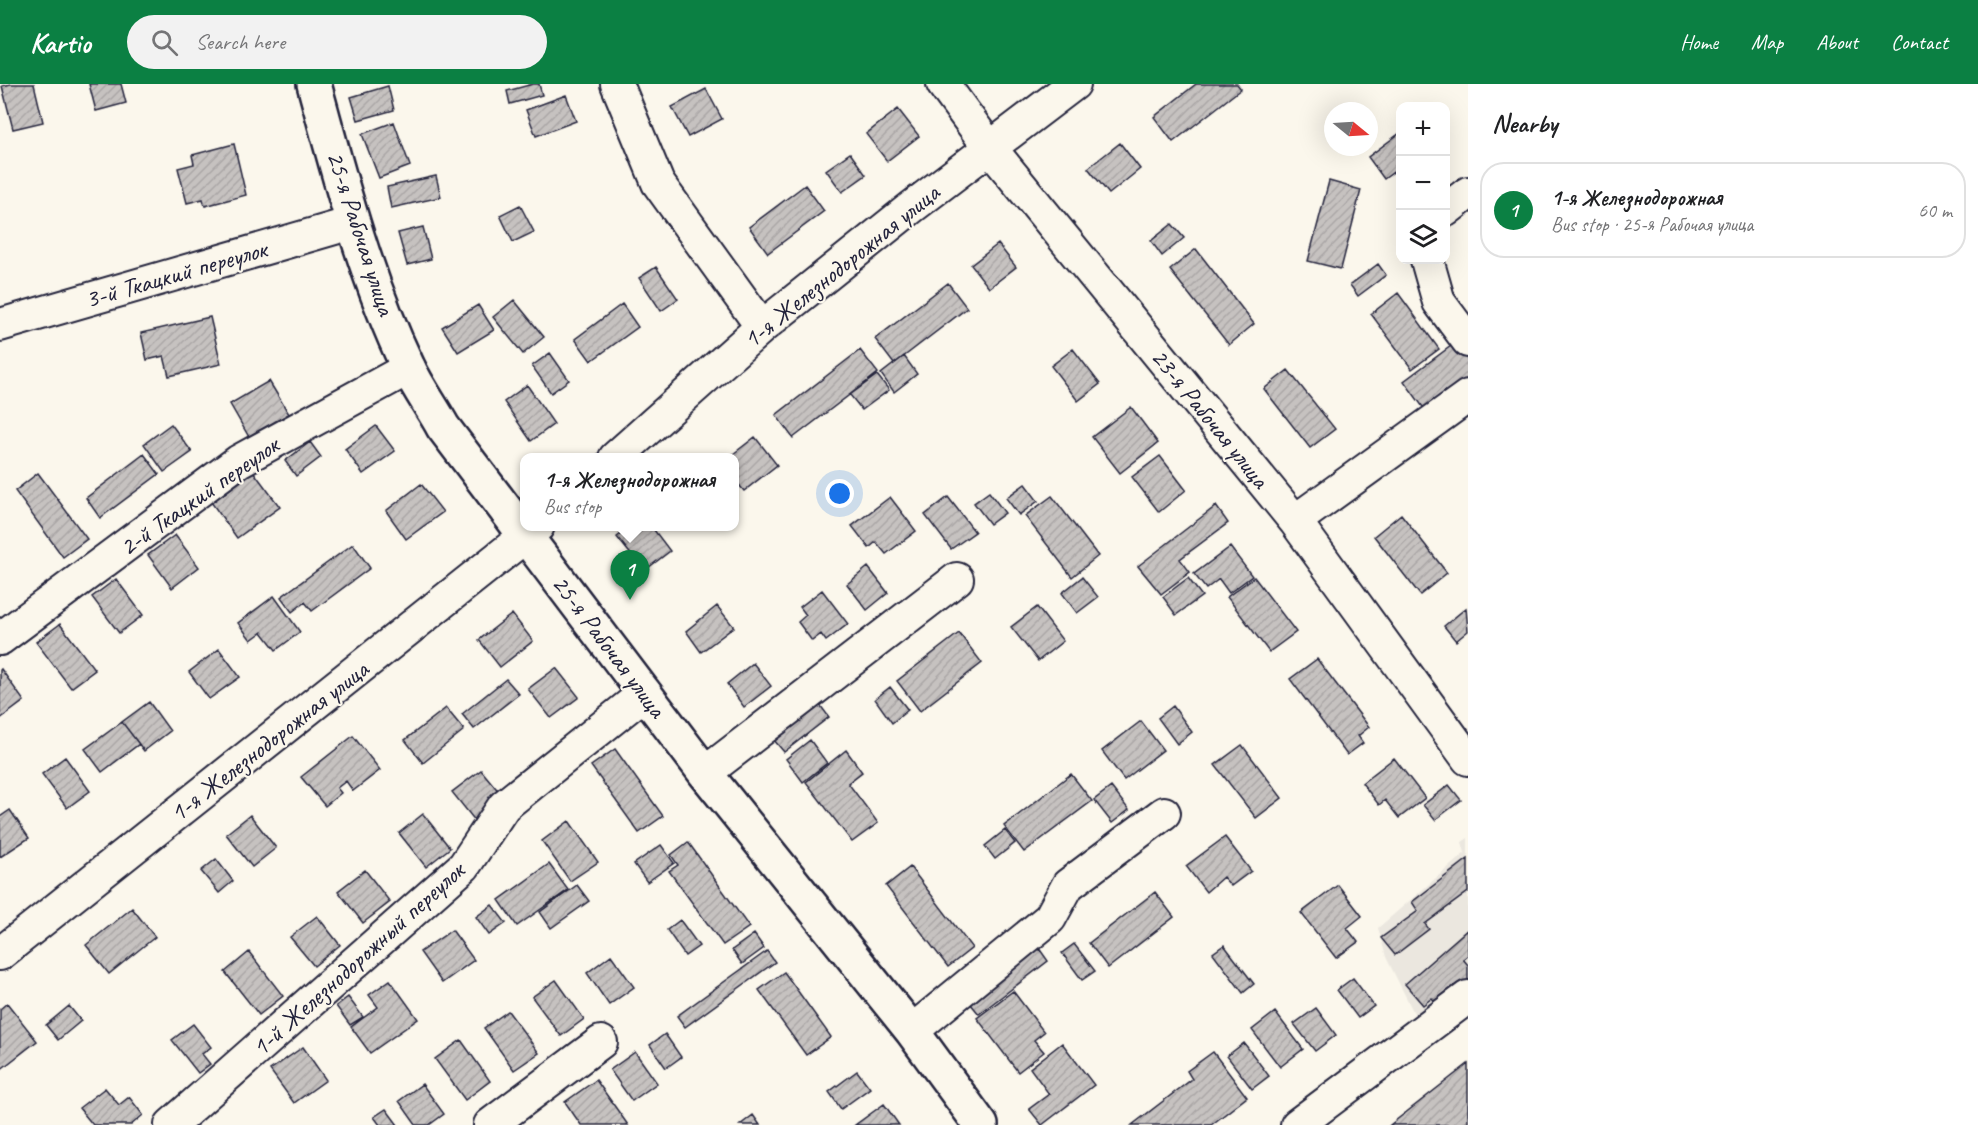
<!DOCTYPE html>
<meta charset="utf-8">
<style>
body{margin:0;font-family:Caveat,sans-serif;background:#f2f2f2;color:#202124}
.controls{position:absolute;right:18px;top:18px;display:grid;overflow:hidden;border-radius:12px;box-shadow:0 6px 24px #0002}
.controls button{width:54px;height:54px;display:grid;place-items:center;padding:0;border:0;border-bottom:2px solid #e0e0e0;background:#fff;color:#202124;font:30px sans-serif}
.compass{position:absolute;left:1324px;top:18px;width:54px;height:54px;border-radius:50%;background:#fff;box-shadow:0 6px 24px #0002;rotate:108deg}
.you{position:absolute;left:840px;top:410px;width:21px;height:21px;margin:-15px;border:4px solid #fff;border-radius:50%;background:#1a73e8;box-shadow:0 0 0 9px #1a73e833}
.badge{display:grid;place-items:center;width:39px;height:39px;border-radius:50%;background:#0b8043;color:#fff;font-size:20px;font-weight:700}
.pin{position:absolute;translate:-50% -50px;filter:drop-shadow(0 2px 3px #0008)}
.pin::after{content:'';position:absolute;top:32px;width:21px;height:18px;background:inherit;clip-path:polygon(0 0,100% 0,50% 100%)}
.popup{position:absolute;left:520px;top:369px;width:219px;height:78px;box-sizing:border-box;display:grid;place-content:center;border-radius:12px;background:#fff;filter:drop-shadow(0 2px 4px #0005);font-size:20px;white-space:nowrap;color:#757577}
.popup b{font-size:22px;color:#202124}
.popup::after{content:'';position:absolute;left:50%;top:100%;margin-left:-12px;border:12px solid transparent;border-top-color:#fff}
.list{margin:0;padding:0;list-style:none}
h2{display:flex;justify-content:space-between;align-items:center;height:78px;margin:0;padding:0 24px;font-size:26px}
h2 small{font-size:20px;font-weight:400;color:#757577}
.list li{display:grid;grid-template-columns:39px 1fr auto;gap:18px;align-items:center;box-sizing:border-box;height:96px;margin:0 12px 12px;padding:0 12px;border:2px solid #e0e0e0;border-radius:24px}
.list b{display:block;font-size:22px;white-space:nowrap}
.list p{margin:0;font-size:20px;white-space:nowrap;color:#757577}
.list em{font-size:20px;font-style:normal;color:#757577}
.icon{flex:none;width:33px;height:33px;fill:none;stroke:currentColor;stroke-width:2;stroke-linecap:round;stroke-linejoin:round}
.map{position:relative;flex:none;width:1468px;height:1041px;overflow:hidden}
header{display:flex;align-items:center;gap:36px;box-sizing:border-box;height:84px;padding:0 30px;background:#0b8043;color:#fff}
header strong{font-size:28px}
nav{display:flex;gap:33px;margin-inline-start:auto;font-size:21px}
.search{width:420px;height:54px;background:#f2f2f2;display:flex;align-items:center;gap:15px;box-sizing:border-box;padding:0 21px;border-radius:33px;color:#757577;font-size:22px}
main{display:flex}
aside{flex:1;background:#fff}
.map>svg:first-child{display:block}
.built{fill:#ebe7df}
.building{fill:url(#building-hatch);stroke:#22223b;stroke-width:1.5}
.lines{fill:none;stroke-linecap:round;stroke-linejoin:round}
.minor-casing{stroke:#22223b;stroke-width:36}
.major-casing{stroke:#22223b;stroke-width:38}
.minor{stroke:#fbf7ec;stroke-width:32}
.major{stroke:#fbf7ec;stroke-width:33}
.labels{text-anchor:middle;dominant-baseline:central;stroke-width:4.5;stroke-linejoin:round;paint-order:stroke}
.street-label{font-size:26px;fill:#22223b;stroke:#fbf7ec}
</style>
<header>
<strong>Kartio</strong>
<div class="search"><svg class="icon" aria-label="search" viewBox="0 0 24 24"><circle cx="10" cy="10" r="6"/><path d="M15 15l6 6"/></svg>Search here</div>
<nav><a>Home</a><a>Map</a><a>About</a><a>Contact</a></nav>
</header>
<main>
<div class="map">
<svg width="1468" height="1041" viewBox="0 0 1468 1041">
<defs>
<pattern id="building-hatch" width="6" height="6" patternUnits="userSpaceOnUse" patternTransform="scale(1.5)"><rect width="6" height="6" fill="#c6c2c0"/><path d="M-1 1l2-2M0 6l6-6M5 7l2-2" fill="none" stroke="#aaa6a6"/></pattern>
</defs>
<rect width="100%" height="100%" fill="#fbf7ec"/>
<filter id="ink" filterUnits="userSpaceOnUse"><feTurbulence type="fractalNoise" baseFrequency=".0167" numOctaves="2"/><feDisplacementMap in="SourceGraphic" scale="12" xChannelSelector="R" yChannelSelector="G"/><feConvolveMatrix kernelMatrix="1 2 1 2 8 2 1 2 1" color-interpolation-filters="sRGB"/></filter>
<g filter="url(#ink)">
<path class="built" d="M1468,754V899L1418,937L1386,873L1378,844L1465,769L1462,758Z"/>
<path class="building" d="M11,0H34L43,38L13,45L2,2Z
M89,0H121L126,19L96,27Z
M533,0H539L542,11L510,20L507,7Z
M1196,0H1237L1241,5L1173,58L1154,33Z
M388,2L394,26L358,36L351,13Z
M706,5L722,35L688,53L672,23Z
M566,11L576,37L536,52L526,26Z
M898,25L919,52L887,77L866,50Z
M394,38L410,82L379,94L362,50Z
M1400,49V83L1384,95L1368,73Z
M1120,59L1140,85L1109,110L1088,84Z
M234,60L246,111L205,122L203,115L187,119L178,84L194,80L192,71Z
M850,69L866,91L842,108L826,86Z
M436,92L441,113L391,124L387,103Z
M1329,97L1361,106L1341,185L1308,177Z
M805,101L824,127L768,169L749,143Z
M520,121L534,148L513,158L500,131Z
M1172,140L1184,154L1162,172L1151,157Z
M423,143L431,175L407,181L398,149Z
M998,160L1016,183L989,204L971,181Z
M1196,165L1254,240L1229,261L1170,186Z
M1378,180L1386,191L1358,212L1350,201Z
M656,183L678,215L661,227L639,194Z
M948,199L967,224L894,280L875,255Z
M1398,209L1439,265L1412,285L1371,230Z
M514,216L544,253L523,270L493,233Z
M622,220L638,243L591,277L575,255Z
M478,221L494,246L458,268L442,243Z
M210,233L221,280L169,292L164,272L147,276L141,249Z
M1455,259L1468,276V299L1428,330L1404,297Z
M1073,265L1100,300L1078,317L1051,282Z
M860,266L878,289L793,354L776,331Z
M550,269L569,296L551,309L532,282Z
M904,272L917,290L894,308L881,290Z
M1288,286L1335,345L1310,364L1264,305Z
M877,291L889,306L862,326L850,311Z
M269,297L289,330L249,353L230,320Z
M527,301L554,340L531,357L504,318Z
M1131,323L1158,359L1120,389L1092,353Z
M171,340L192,368L164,388L144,360Z
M376,342L395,367L363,390L345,365Z
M755,353L777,381L744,407L735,396V374H728Z
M310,358L321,373L296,392L285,377Z
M144,370L159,390L100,434L86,414Z
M1160,372L1186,406L1159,428L1132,393Z
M253,387L280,423L237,454L211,418Z
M38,389L87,455L63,473L15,407Z
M421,400L443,428L406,455L386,427Z
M1025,400L1038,417L1019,431L1006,414Z
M989,408L1005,429L990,440L974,419Z
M1052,412L1098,472L1072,493L1025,432Z
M890,413L916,447L886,470L876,458L869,464L852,442Z
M948,413L975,448L951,465L925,431Z
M1216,422L1228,439L1180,475L1190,488L1161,510L1138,482Z
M1401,430L1447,489L1420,511L1374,452Z
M631,442H651L670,467L644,487L617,453Z
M175,451L199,483L172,504L148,471Z
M353,460L370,484L312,527L305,518L292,528L281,513Z
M1230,463L1252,492L1229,509L1219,495L1206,505L1194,490Z
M868,483L888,509L867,526L847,500Z
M1082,493L1098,513L1077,529L1062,509Z
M1254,493L1296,548L1269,568L1227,513Z
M1188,494L1202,512L1176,531L1163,513Z
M116,495L143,531L119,549L92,513Z
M822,506L848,540L826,557L821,550L812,557L798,538L806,531L800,523Z
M274,512L300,548L276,566L262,548L251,556L238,539Z
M717,522L734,543L701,568L686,547Z
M1037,523L1063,557L1038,577L1011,543Z
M1466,524L1468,547L1456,557L1444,542Z
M512,530L533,557L500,583L479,556Z
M60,540L95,586L71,604L36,558Z
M959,549L982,579L920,627L897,597Z
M219,565L240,593L209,615L189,588Z
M1317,575L1369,643L1358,652L1363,659L1347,671L1290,595Z
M753,579L771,602L744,623L727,600Z
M556,584L579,613L551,634L528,605Z
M1,585L24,617L0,635V586Z
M506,595L519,610L474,645L462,630Z
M890,603L908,626L892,639L875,615Z
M149,618L170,647L144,667L122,638Z
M820,621L829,633L784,668L774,656Z
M1173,622L1192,648L1177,660L1158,634Z
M446,624L464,646L423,679L405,656Z
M1141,637L1163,666L1124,696L1102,667Z
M122,638L139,660L102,688L85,665Z
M353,652L380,686L353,707L346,697L337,704L341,709L325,722L301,693Z
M810,656L827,679L803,698L786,675Z
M1242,661L1282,714L1256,734L1215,681Z
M615,665L663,732L639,749L591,682Z
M846,666L862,688L848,699L878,739L852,758L806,698Z
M65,673L90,707L67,724L42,690Z
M1394,674L1425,714L1399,734L1385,716L1379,721L1362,699Z
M481,686L505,715L476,738L452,708Z
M1071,690L1092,717L1024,768L1004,742Z
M1449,701L1461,716L1435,736L1423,721Z
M1111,703L1129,726L1112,739L1094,716Z
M10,726L29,754L0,773V733Z
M423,730L450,764L426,783L399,749Z
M250,731L276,764L252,783L226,750Z
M569,737L598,778L570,797L542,757Z
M1005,746L1015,759L995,775L985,762Z
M1225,753L1251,787L1231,802L1223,793L1206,808L1186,782Z
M688,758L749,843L723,861L669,787L678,781L671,771Z
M661,761L674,779L647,798L634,780Z
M216,775L233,797L219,809L201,787Z
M1468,775V808L1425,840L1429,845L1395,871L1381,854L1418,827L1412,818Z
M549,780L568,806L517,842L499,816Z
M910,783L972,864L948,883L886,802Z
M365,786L390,818L363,839L338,807Z
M577,801L589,817L551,844L540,828Z
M1338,801L1362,832L1347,844L1358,858L1336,874L1301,829Z
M1155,808L1174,833L1108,884L1089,859Z
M492,821L506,839L489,851L476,833Z
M132,824L155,853L109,890L86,861Z
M317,832L340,861L314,882L290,853Z
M680,836L699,862L685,872L667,846Z
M1468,845V871L1463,875L1468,881V896L1438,921L1432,914L1423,921L1405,900Z
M452,846L474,876L442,899L420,868Z
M754,850L764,864L742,880L732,866Z
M1036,860L1048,877L979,930L966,914Z
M1074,860L1095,887L1082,896L1062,869Z
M1224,861L1254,900L1243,909L1213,869Z
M767,867L775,878L685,943L677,932Z
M249,868L283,912L259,931L225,888Z
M611,871L634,903L609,921L587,889Z
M784,888L831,953L806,971L759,906Z
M1353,894L1374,922L1358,934L1337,906Z
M390,896L418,935L370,969L351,943L378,923L369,911Z
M556,896L584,935L561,952L532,913Z
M1013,907L1044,948L1034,956L1044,968L1018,988L977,934Z
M348,913L363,933L350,941L336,922Z
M7,919L37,957L0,986V925Z
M69,922L81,937L58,956L46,941Z
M1316,924L1336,951L1315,967L1294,940Z
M508,927L539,969L514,986L484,944Z
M1275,928L1303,965L1280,983L1252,946Z
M193,940L211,963L202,970L210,980L198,989L172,956Z
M665,950L681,973L666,984L650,961Z
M461,956L490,997L465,1016L435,975Z
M1062,959L1094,1001L1042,1041L1029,1025L1049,1010L1030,984Z
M1244,959L1269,992L1252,1005L1227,972Z
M303,963L326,996L294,1019L270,986Z
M635,968L657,999L632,1017L610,986Z
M1213,968L1247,1013L1211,1041H1132L1192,995L1187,987Z
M1468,980V1037L1463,1041H1390Z
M857,987L870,1004L841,1025L829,1008Z
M596,996L628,1041H581L565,1018Z
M422,1000L444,1030L429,1041H416L399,1017Z
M105,1004L119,1021L129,1013L143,1031L131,1041H93L79,1024Z
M884,1020L899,1041H855Z
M386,1025L398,1041H380L374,1033Z
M753,1031L760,1041H740Z"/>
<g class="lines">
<g class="minor-casing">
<path id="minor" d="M617,0L658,99L762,243
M943,0L990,64L1295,437L1468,675
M1446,126L1468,109
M1427,176L1439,218L1468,257
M0,241L352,139
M615,374L762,243L912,123L1074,0
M1295,437L1468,312
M0,555L239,377L409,284
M705,689L957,495
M0,870L538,442
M912,947L1050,834L1068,801L1164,729
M171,1041L464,782L504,722L645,609
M490,1041L601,958
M1297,1041L1468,913"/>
</g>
<g class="major-casing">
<path id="major" d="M314,0C340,96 365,193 408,283C418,304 432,323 443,343L705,689L912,947L981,1041"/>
</g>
<use href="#minor" class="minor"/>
<use href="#major" class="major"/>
</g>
</g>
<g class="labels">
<g class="street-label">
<text transform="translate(361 149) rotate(72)">25-я Рабочая улица</text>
<text transform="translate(841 182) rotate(-39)">1-я Железнодорожная улица</text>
<text transform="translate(176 190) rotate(-16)">3-й Ткацкий переулок</text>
<text transform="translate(1210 334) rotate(51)">23-я Рабочая улица</text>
<text transform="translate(199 412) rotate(-35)">2-й Ткацкий переулок</text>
<text transform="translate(609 562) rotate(53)">25-я Рабочая улица</text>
<text transform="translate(269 657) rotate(-38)">1-я Железнодорожная улица</text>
<text transform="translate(358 875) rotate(-42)">1-й Железнодорожный переулок</text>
</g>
</g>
</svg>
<div class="controls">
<button>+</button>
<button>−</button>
<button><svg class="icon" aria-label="layers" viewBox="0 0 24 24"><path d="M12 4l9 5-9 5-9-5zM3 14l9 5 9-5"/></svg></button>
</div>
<svg class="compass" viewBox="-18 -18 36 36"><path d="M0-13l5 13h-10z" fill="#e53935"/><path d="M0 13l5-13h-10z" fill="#757577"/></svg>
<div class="you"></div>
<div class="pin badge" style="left:630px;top:516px">1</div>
<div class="popup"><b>1-я Железнодорожная</b>Bus stop</div>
</div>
<aside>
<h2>Nearby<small></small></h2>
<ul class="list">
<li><span class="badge">1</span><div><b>1-я Железнодорожная</b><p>Bus stop · 25-я Рабочая улица</p></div><em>60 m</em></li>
</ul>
</aside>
</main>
